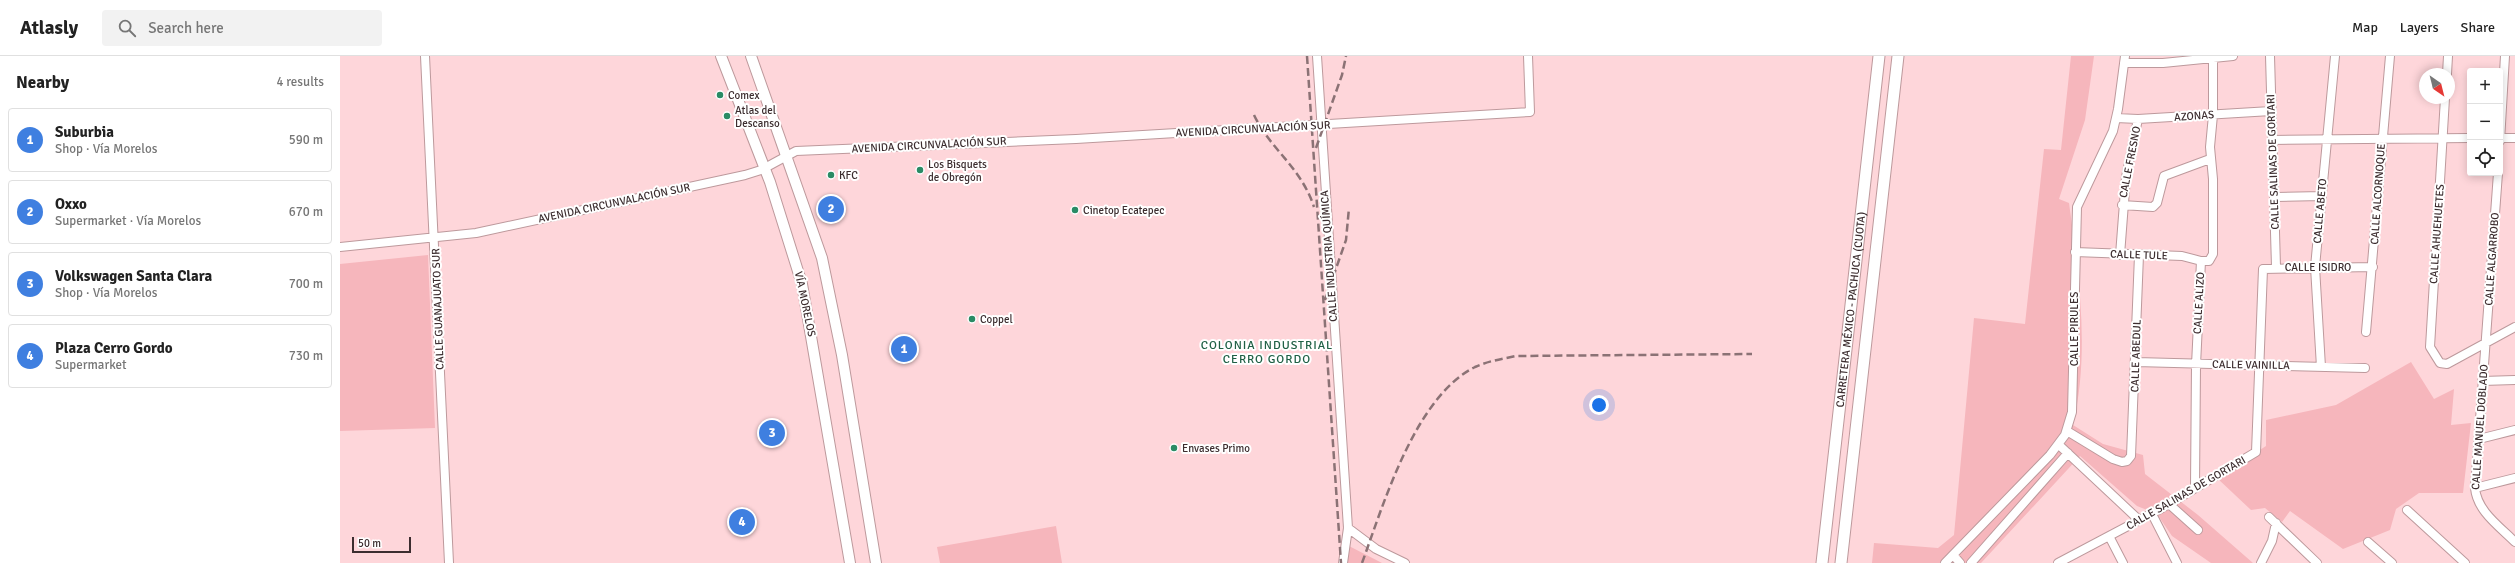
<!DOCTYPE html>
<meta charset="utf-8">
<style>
body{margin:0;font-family:Signika,sans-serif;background:#f2f2f2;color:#222}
.controls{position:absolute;right:12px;top:12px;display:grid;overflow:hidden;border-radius:4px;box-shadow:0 2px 10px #0003}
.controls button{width:36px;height:36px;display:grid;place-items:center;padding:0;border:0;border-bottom:1px solid #e0e0e0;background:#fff;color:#222;font:20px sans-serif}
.compass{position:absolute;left:2079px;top:12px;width:36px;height:36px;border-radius:50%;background:#fff;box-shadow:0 2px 10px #0003;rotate:145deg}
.scale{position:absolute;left:12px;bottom:10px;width:59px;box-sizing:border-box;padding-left:4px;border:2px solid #3c2d2f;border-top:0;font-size:11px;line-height:14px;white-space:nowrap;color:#3c2d2f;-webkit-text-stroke:3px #fff;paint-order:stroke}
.you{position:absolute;left:1259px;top:349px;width:14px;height:14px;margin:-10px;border:3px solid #fff;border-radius:50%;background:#1a73e8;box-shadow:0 0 0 6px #1a73e833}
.badge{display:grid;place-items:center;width:26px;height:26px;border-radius:50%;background:#b45309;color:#fff;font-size:13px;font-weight:700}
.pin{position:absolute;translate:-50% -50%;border:2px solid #fff;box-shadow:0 1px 4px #0006}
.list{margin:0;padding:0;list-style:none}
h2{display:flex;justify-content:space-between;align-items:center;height:52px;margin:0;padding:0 16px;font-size:17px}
h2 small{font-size:13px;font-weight:400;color:#767676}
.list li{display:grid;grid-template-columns:26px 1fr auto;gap:12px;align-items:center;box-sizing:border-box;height:64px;margin:0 8px 8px;padding:0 8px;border:1px solid #e0e0e0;border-radius:4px}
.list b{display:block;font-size:15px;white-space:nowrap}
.list p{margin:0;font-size:13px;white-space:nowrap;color:#767676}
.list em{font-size:13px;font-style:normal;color:#767676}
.icon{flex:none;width:22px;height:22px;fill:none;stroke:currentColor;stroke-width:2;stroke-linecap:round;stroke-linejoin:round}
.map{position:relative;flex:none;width:2175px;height:507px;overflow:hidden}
header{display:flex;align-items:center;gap:24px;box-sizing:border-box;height:56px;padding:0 20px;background:#fff;border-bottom:1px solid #e0e0e0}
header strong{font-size:19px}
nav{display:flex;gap:22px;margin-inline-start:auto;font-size:14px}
.search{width:280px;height:36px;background:#f2f2f2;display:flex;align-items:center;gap:10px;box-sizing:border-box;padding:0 14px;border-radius:4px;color:#767676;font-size:15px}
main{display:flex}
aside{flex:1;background:#fff}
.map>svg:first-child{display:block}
.green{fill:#f6b6bc}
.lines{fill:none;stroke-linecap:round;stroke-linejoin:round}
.minor-casing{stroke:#bd999c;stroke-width:10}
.major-casing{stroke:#bd999c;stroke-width:12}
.highway-casing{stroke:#bd999c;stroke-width:13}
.minor{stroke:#fff;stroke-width:8}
.major{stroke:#fff;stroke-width:10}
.highway{stroke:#fff;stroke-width:11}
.rail{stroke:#8b7275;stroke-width:2.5;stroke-dasharray:8 4;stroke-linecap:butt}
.poi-dot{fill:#2a8b65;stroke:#fff;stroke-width:1.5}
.labels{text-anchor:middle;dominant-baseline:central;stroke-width:4;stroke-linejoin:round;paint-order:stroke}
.poi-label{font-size:11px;fill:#3c2d2f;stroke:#fff;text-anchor:start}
.street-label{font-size:11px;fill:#3c2d2f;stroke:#fff}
.neighbourhood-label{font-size:12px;letter-spacing:1px;fill:#1f6045;stroke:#fff}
</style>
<header>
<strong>Atlasly</strong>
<div class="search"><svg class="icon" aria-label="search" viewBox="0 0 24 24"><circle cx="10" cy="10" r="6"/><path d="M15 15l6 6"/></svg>Search here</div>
<nav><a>Map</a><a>Layers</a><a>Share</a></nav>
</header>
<main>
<aside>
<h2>Nearby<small>4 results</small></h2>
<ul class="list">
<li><span class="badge" style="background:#3f7fe0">1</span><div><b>Suburbia</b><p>Shop · Vía Morelos</p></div><em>590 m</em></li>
<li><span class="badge" style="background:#3f7fe0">2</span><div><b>Oxxo</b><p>Supermarket · Vía Morelos</p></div><em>670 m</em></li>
<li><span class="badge" style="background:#3f7fe0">3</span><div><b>Volkswagen Santa Clara</b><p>Shop · Vía Morelos</p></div><em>700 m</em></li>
<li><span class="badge" style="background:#3f7fe0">4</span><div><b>Plaza Cerro Gordo</b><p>Supermarket</p></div><em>730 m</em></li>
</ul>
</aside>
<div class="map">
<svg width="2175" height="507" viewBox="0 0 2175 507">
<rect width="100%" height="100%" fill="#fed6da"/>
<path class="green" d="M1731,0H1754L1745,64L1719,143L1729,147C1739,220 1750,297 1733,369L1763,388L1803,399L1805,418L1858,459L1913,507H1871L1832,480L1817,458L1797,450L1740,400L1641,507H1532L1534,487L1598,492L1614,479L1634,262L1685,268L1704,93L1721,94Z
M88,199L95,372L0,375V208Z
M2071,306L2094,343L2114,333L2111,369L2131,367L2123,437H2079L2056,453L2050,474L2003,493L1950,455L1942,466L1925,452L1911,454L1877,422L1926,390V364L1996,349Z
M716,470L722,507H600L597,491Z
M1009,490L1042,507H1004Z"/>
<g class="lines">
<g class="minor-casing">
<path id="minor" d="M85,0L109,507
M977,0L1008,472L1003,507
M1930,0L1936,211
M1784,7H1823L1893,0
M2107,18L2108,0
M2105,42L2090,291L2100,307L2107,308L2175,271
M1776,62L1798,63L1931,55
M2160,82H2175
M1932,84L2130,82
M2160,85L2165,0
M2158,117L2135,432C2137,455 2159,470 2175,486
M1935,141L1982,140
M1782,149L1813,151L1817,147L1824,120L1870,103
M0,191L136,177L405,119L421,114L456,95L736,83L1190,56L1188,0
M1735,196L1842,200L1861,205
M1780,199L1786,121L1798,63
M2026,276L2050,0
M1796,306L2025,312
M1981,311L1975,211L1995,0
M2142,325L2175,324
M1727,375L1773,403L1782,406L1787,405L1791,400L1799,199
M2139,383L2175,374
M1719,389L1799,464
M1855,431L1856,309L1861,205H1869L1873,198V123L1870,91L1873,59V0
M2135,432L2175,422
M1829,448L1858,474
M2067,454L2125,507
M1812,458L1837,507
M1929,461L1977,507
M1008,472L1036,493L1065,507
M1769,480L1783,507
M2028,486L2052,507
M1613,499L1620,507
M1605,507L1710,399L1725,379L1732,356L1737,151L1773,75L1778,53L1785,0
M1631,507L1728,397
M1718,507L1822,452L1916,396L1923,213L2033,211
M1921,507L1932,485L1936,467"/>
</g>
<g class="major-casing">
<path id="major" d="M381,0L430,126L462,228L510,507
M411,0L482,202L502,299L536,507"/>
</g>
<g class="highway-casing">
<g id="highway">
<path id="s1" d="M1482,507L1539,0"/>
<path d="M1501,507L1558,0"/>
</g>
</g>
<use href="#minor" class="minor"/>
<use href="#major" class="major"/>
<use href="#highway" class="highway"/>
<path class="rail" d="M967,0L1001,507
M914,59C930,93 961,111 974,151
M976,92L1002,19L1006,0
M985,244L1006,184L1009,152
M1022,507C1044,447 1075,341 1135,311C1148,305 1162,303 1176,300L1412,298"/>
</g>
<g class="poi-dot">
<circle cx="380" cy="39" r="4"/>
<circle cx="387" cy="60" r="4"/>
<circle cx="580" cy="114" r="4"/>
<circle cx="491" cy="119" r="4"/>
<circle cx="735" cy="154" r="4"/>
<circle cx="632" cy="263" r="4"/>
<circle cx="834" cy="392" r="4"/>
</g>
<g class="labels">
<g class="poi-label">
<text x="388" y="39">Comex</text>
<text x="395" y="54">Atlas del<tspan x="395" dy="13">Descanso</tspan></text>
<text x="588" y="108">Los Bisquets<tspan x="588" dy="13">de Obregón</tspan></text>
<text x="499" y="119">KFC</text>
<text x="743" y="154">Cinetop Ecatepec</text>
<text x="640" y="263">Coppel</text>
<text x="842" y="392">Envases Primo</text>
</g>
<g class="street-label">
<text transform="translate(1854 60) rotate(-4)">AZONAS</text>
<text transform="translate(913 73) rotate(-3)">AVENIDA CIRCUNVALACIÓN SUR</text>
<text transform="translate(589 89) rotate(-3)">AVENIDA CIRCUNVALACIÓN SUR</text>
<text transform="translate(1790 106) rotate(-79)">CALLE FRESNO</text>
<text transform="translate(1933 106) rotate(-92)">CALLE SALINAS DE GORTARI</text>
<text transform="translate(2038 138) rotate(-86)">CALLE ALCORNOQUE</text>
<text transform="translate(274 147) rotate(-12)">AVENIDA CIRCUNVALACIÓN SUR</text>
<text transform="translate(1980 155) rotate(-85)">CALLE ABETO</text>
<text transform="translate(2097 178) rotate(-86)">CALLE AHUEHUETES</text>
<text transform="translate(1799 199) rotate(2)">CALLE TULE</text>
<text transform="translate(989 200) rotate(-94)">CALLE INDUSTRIA QUÍMICA</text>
<text transform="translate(2152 203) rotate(-86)">CALLE ALGARROBO</text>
<text x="1978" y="211">CALLE ISIDRO</text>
<text transform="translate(1859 247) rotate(-87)">CALLE ALIZO</text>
<text transform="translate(465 248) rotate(78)">VÍA MORELOS</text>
<text transform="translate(98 253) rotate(-92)">CALLE GUANAJUATO SUR</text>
<text stroke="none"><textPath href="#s1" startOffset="255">CARRETERA MÉXICO - PACHUCA (CUOTA)</textPath></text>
<text transform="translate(1734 273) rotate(-90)">CALLE PIRULES</text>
<text transform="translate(1796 300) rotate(-88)">CALLE ABEDUL</text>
<text transform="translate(1911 309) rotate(1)">CALLE VAINILLA</text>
<text transform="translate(2140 371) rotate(-86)">CALLE MANUEL DOBLADO</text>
<text transform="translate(1846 437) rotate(-30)">CALLE SALINAS DE GORTARI</text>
</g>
<g class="neighbourhood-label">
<text x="927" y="289">COLONIA INDUSTRIAL<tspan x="927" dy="14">CERRO GORDO</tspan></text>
</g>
</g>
</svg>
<div class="controls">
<button>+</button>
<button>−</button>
<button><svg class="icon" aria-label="locate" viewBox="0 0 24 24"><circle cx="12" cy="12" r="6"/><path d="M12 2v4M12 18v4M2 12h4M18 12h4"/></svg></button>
</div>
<svg class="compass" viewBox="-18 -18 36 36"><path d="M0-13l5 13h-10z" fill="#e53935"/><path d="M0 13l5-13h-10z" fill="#767676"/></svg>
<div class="scale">50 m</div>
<div class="you"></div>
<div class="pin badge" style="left:564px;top:293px;background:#3f7fe0">1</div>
<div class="pin badge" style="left:491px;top:153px;background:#3f7fe0">2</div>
<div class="pin badge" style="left:432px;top:377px;background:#3f7fe0">3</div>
<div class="pin badge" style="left:402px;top:466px;background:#3f7fe0">4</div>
</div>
</main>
